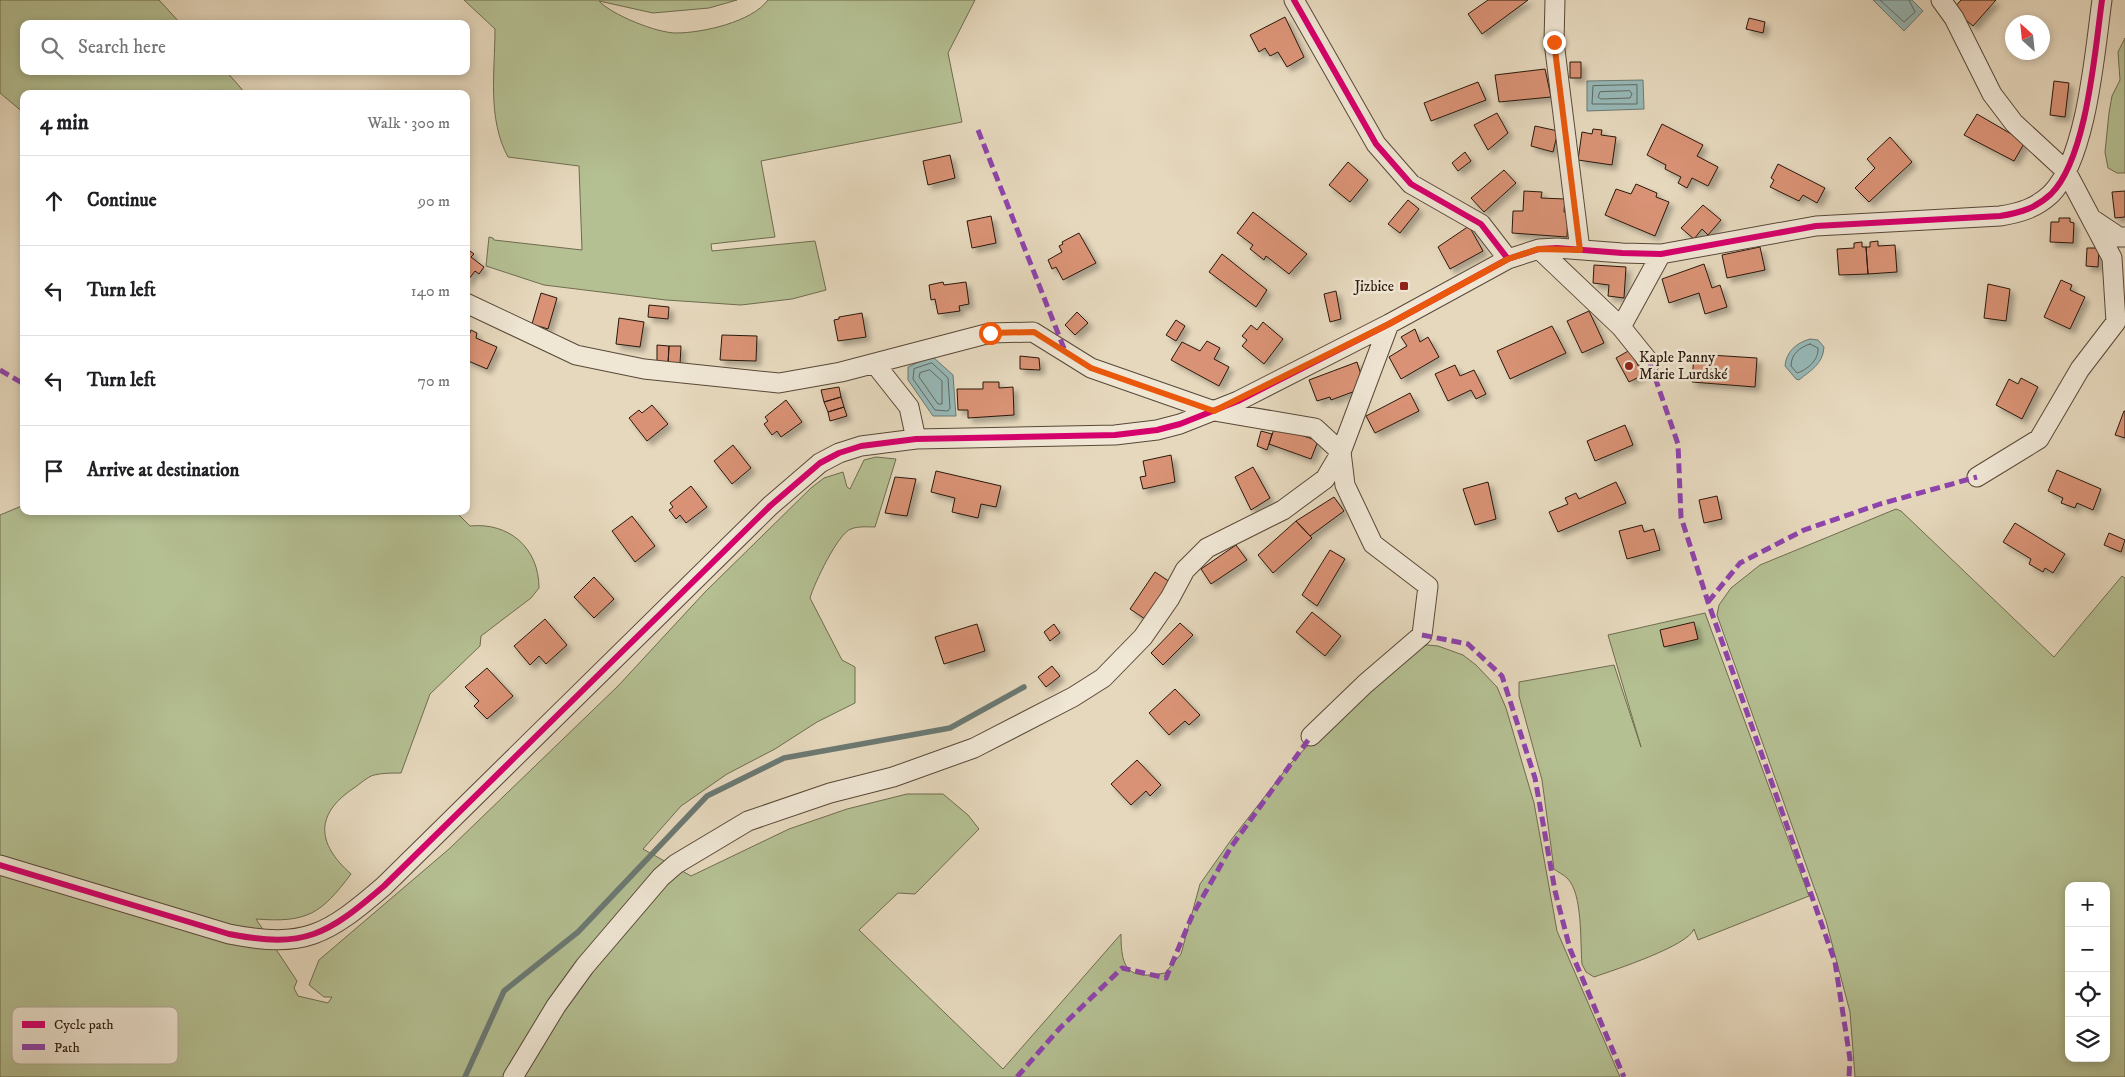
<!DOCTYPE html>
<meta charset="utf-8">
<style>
body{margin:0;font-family:"IM FELL DW Pica",serif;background:#f2f2f2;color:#202124}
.controls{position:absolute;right:15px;bottom:15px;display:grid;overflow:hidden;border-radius:10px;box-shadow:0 2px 8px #0003}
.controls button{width:45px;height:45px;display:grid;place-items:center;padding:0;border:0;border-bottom:1px solid #e0e0e0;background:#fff;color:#202124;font:25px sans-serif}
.compass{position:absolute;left:2005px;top:15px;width:45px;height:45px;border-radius:50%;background:#fff;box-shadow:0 2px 8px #0003;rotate:333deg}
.stop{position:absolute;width:15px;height:15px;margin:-11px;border:4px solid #ea580c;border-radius:50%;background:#fff}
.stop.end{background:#ea580c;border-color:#fff;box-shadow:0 1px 5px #0008}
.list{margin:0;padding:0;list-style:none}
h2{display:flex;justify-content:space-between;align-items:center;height:65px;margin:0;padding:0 20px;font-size:21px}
h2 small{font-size:16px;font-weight:400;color:#757577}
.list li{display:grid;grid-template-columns:32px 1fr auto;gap:15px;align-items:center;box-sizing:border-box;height:90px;padding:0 20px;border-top:1px solid #e0e0e0}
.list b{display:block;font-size:19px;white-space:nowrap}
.list em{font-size:16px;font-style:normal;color:#757577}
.icon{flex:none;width:28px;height:28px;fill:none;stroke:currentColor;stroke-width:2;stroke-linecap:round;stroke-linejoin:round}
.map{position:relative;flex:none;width:2125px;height:1077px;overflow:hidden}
.search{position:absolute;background:#fff;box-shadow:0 2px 8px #0003;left:20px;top:20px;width:450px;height:55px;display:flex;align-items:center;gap:12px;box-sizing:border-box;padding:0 18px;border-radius:10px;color:#757577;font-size:19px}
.panel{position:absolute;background:#fff;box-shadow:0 2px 8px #0003;left:20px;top:90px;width:450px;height:425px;border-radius:10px}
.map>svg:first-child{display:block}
.green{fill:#b4bf92;stroke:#6f6c4f;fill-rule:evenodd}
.water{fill:#97b9b8;stroke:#6b7973}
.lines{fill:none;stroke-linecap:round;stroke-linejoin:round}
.shore{stroke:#606862;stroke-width:1}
.stream{stroke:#6b7973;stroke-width:5.5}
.building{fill:#d99274;stroke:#2a180c;filter:url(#shadow)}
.minor-casing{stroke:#594838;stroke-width:21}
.minor{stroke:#efe6d4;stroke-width:19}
.quiet{stroke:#8e44ad;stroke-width:5;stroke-dasharray:10 5;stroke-linecap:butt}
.cycleway-casing{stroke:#efe6d4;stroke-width:9}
.cycleway{stroke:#d6006c;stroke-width:6}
.route{stroke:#ea580c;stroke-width:6}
.poi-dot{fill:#8f2418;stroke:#efe6d4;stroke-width:2}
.labels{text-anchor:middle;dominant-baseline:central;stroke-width:5;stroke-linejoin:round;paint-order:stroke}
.poi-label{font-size:15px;fill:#2a180c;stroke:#efe6d4;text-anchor:end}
.key{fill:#efe6d4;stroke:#b4a898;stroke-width:1}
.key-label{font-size:14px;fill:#2a180c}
</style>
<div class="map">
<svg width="2125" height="1077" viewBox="0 0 2125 1077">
<defs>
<filter id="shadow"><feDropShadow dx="4.5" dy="4.5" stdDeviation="2.5" flood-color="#0004"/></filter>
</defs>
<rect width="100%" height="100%" fill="#e6d8bd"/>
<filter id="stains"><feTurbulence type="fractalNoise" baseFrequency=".004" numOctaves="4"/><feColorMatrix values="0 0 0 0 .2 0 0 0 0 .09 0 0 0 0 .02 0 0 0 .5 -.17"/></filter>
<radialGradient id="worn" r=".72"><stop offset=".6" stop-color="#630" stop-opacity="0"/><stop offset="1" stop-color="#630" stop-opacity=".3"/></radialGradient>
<path class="green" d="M0,0H159L181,24H24V71H226L246,94H24V113L0,93Z
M464,0H737L709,8L653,13L599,1C612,15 657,33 676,33C702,33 752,22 768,0H975L948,53L962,122L761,161L775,237L711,244L712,251L815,241L826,290L792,299L741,305L666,300L544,285L486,266L489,237L493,238L494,240L582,250L579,166L508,157C487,118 495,72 495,29Z
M2125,38V173H2117L2108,168L2105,152L2109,113L2112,96L2120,80L2118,52Z
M876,457L896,459L875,527C868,527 858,526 851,529C838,533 814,584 810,598L842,660L855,667V703L817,722L775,749L727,774L681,806L643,849L691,876L789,829L847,809L907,794H943L968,815L979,829L915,894L898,893L859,930L1003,1069L1121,934C1121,970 1128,980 1165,973L1181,954L1200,884L1231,840L1290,764L1352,700L1410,649L1427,645L1438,646L1463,655L1476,665L1497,687L1506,708L1534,803L1557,931L1620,1077H0V515L24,505V511H455L470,526C509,522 539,548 539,588L531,598L481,636L480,646L430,694L401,773C392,773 382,773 374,775C367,777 360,784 354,788C315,814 316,843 351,874C321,914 307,923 256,919L297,981L294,988L298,996L328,1003L332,997H324L309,985L319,960L449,849L618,686L705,592L811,488L824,478L843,472L847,487L850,489L864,460Z
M1896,509L1901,511L2054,657L2122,576L2125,578V1077H1855L1850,1012L1826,921L1717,615L1719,605L1731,588L1760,565ZM2069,886H2106V1058H2069Z
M1705,613L1809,896L1698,940L1694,929C1688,946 1614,970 1594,977L1586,972L1582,964C1580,942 1583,893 1567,878C1564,875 1558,872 1554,869L1542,780L1519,696V682L1614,665L1641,747L1608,635Z"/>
<path class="water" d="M1873,0H1912L1923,11L1904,31Z
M1643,80L1644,109L1587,111V81Z
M1810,339L1818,340L1824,347C1823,364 1811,370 1799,380L1796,379L1785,366C1786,352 1796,343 1810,339Z
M934,358L953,375L956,416H933L908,380V367L925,359Z"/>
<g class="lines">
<path class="shore" d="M1880,0L1904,22L1915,12L1909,0
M1637,85V104H1592L1593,86Z
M1630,91L1632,94L1630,98L1601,99L1598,97L1600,92Z
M1810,344L1818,348C1819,360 1807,370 1797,373L1791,366C1791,354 1800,347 1810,344Z
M932,363L948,378L950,408L948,411L935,410L913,379L914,369Z
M930,370L942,381V404H938L919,377L920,373Z"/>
<path class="stream" d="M465,1077L504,991L578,932L707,796L784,758L950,728L1024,687"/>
</g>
<path class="building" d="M1488,0H1528L1482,34L1468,14Z
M1961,0H1996L1973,26L1953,9Z
M1285,17L1304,57L1287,67L1278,52L1270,56L1265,48L1259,52L1250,35Z
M1749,18L1765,22L1763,33L1746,29Z
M1570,62H1581V78H1570Z
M1545,69L1551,97L1499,102L1495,75Z
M2054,81L2069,83L2065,117L2050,115Z
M1478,82L1486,100L1431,121L1424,103Z
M1497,113L1508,133L1488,150L1474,125Z
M1977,114L2025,142L2014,161L1964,135Z
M1662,124L1703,145L1697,156L1718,167L1708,186L1692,178L1687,188L1678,183L1681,177L1665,169L1666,165L1647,155Z
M1535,126L1558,131L1553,152L1531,146Z
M1593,129L1602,130L1601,135L1616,137L1612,165L1578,160L1582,132L1592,134Z
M1890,137L1912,162L1869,202L1855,188L1875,168L1867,159Z
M1465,152L1471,161L1458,171L1452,163Z
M950,155L955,178L928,185L923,161Z
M1348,162L1368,180L1350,202L1329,185Z
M1778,164L1825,188L1817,203L1803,195L1799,201L1770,187L1774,180L1771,178Z
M1504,170L1516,183L1484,212L1471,198Z
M1636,184L1657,193L1656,197L1669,202L1655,236L1605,215L1616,189L1631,194Z
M1524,191L1542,192L1541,198L1565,199L1564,212L1568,213L1567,237L1512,233L1513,211H1523Z
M2125,191V217L2115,218L2112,192Z
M1408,200L1419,209L1400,233L1388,224Z
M1703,205L1721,220L1708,235L1702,229L1694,239L1681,228Z
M1253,212L1307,254L1289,274L1266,256L1264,260L1250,249L1253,245L1237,233Z
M991,216L996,243L972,248L967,221Z
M2059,218H2070V222L2074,223L2073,243L2050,242L2051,222H2059Z
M1469,226L1483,251L1450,269L1438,247Z
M1079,233L1096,263L1063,280L1056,267L1052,269L1048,260L1062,252L1059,246L1063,244L1062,242Z
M1878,241V246L1895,245L1897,272L1868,274L1866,247H1870V242Z
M1862,242V247H1866L1868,274L1839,275L1837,249L1854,248V243Z
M1760,247L1765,270L1727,278L1722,255Z
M466,248L474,254L471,257L484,267L479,274L475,271L466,283Z
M2087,248H2099L2098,267L2086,266Z
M1222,254L1267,290L1256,307L1209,272Z
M1704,264L1712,288L1720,285L1727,307L1705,314L1699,293L1669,303L1662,279Z
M1594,265L1626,267L1624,298L1608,296L1609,285L1593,283Z
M2061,280L2072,285L2070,290L2085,297L2070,329L2044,317Z
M943,282L944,285L966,282L969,304L959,306L960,311L938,314L935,299L931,300L929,285Z
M1988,284L2010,289L2006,321L1984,318Z
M1336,291L1341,319L1330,322L1324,294Z
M541,293L557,298L548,329L532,324Z
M649,305L669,307L668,319L648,317Z
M1589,311L1604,343L1582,353L1567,321Z
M1077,312L1088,323L1075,335L1065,325Z
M862,313L866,337L838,341L834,320L839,319V317Z
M619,318L644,322L640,347L616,344Z
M1176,320L1185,326L1176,341L1166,335Z
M1263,322L1283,339L1264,364L1242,346L1247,340L1242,336L1251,325L1257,330Z
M1552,326L1566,353L1510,379L1497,351Z
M1415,329L1420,342L1428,337L1439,357L1401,379L1389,357L1407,346L1401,337Z
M471,330L477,333L476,338L497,347L487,369L466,360V334L469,335Z
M722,335L757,336L756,361L720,360Z
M1207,341L1220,348L1214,359L1229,367L1219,386L1171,360L1182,342L1200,351Z
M657,345L669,346L668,364H657Z
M669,346H681L680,364H668Z
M1630,350L1643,375L1629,382L1616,358Z
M1694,354L1757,358L1755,387L1692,382Z
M1020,356L1039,358L1040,370L1020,369Z
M1357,362L1364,384L1358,390L1331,400L1330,397L1317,401L1309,380Z
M1455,365L1460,376L1474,370L1486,394L1476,399L1471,390L1448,401L1435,374Z
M2021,378L2038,387L2022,419L1996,405L2009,379L2018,384Z
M983,382H999V388L1013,387L1014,415L968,418V410H958L957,389H983Z
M839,387L841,397L824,402L821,390Z
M1410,393L1419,411L1375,433L1366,416Z
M841,397L844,407L828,412L824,402Z
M786,400L802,422L781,437L777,431L772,435L764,424L768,421L765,417Z
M652,405L668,424L647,441L629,418L639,410L642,413Z
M844,407L847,416L830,421L828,412Z
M2124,411H2125V438L2115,435Z
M1625,425L1633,445L1595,461L1587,441Z
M1275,426L1318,441L1311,459L1269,444Z
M1261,431L1272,434L1267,450L1257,446Z
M733,445L751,468L732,484L714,461Z
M1171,455L1175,482L1143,489L1140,477L1146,476L1143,461Z
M1253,467L1270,498L1251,510L1235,477Z
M2057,470L2101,489L2093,510L2077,503L2075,508L2061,503L2063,498L2048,491Z
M936,471L1001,486L996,507L981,504L978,518L952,512L955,498L931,492Z
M895,477L916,479L907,516L885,513Z
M1488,482L1496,519L1475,525L1463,489Z
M1616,482L1626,503L1558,532L1549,512L1568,504L1565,498L1576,493L1579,499Z
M691,486L707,507L686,523L680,515L676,519L669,510L673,507L670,503Z
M1717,496L1722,519L1704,523L1699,500Z
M1334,497L1344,511L1310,536L1296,521Z
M632,516L655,546L635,562L612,531Z
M1296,521L1312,538L1273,573L1258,555Z
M2015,523L2065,554L2053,573L2045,568L2043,572L2029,564L2031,559L2003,542Z
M1642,525L1644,532L1654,529L1660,550L1627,559L1619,531Z
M2109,533L2125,540L2121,552L2104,545Z
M1236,545L1247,560L1211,584L1201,569Z
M1330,550L1345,559L1317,606L1302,595Z
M1155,572L1173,584L1148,621L1130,609Z
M594,577L614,599L594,618L574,597Z
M1312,612L1341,636L1325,656L1296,632Z
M545,619L567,645L546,664L539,656L530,665L514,646Z
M1694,622L1698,639L1664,647L1660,630Z
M1180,623L1193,635L1163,665L1151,653Z
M977,624L985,651L944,664L935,637Z
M1054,624L1060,633L1050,641L1044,632Z
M1052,666L1060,676L1046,687L1038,677Z
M487,668L513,696L487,719L474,706L479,701L465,687Z
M1175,689L1200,715L1189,725L1185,721L1169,735L1149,713Z
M1137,760L1161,785L1150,796L1146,791L1131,805L1111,784Z"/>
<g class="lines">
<g class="minor-casing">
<path id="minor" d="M1294,0L1376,144L1411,184L1481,224L1508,259
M1555,0L1554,42L1580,250
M1941,0L1954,18L1992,94L2014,123L2066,171L2112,258L2116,322L2080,369L2039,439L1977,477
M2092,219L2119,237H2125
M1539,249L1621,327L1650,363
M466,303L576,355L644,369L779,383L841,372L990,333L1033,332L1091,368L1214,411L1315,428L1341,452L1345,485L1373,544L1428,586L1422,635L1365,684L1311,736
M1621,327L1661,254
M875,364L909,407L916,439
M0,865L229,934C305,949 327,935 384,886L770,506L820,463L839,453L861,446L916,439L1115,435L1157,430L1180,424L1238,401L1389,324L1508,259L1539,249L1557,248L1622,253L1661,254L1816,226L2000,216C2020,213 2036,208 2051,194C2087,158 2095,50 2102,0
M513,1077L556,1006L585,966L661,877L676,864L748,821L830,793L893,777L974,748L1073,697L1103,678L1143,637L1170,598L1185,570L1207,548L1283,510L1325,479L1341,452L1389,324"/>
</g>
<use href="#minor" class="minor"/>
<path class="quiet" d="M978,130L1065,351
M1650,363L1678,444L1681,517L1708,602L1835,962L1850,1059L1849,1077
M0,370L24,384
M1708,602L1740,563L1804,530L1880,504L1977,477
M1422,635L1468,644L1502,676L1535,778L1555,891L1570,949L1624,1077
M1017,1077L1060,1028L1122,968L1166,978L1192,916L1231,847L1311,736"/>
<g class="cycleway-casing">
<path id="cycleway" d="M1294,0L1376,144L1411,184L1481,224L1508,259
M0,865L229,934C305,949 327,935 384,886L770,506L820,463L839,453L861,446L916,439L1115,435L1157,430L1180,424L1238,401L1389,324L1508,259L1539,249L1557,248L1622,253L1661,254L1816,226L2000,216C2020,213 2036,208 2051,194C2087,158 2095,50 2102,0"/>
</g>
<use href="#cycleway" class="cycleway"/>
</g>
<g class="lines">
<path class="route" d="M990,333L1034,332L1091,368L1214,411L1389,324L1508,259L1538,249L1580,250L1554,42"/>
</g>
<g class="poi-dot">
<rect x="1399" y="281" width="10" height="10" rx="2.5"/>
<circle cx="1629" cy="366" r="5"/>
</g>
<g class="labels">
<g class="poi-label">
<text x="1394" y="286">Jizbice</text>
<text x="1639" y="357" text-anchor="start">Kaple Panny<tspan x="1639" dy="17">Marie Lurdské</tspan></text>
</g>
</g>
<rect x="12" y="1007" width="166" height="57" rx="8" class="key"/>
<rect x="22" y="1021" width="23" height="7" fill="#d6006c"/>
<rect x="22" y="1044" width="23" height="6" fill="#8e44ad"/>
<g class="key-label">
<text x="54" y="1029">Cycle path</text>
<text x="54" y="1052">Path</text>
</g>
<rect width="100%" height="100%" filter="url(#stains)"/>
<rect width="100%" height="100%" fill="url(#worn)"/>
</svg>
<div class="controls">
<button>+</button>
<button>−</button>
<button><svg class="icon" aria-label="locate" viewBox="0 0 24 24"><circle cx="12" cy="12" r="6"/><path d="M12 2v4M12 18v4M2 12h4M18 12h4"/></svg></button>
<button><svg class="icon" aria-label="layers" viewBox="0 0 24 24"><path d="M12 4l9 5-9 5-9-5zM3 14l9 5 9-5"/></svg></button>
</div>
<svg class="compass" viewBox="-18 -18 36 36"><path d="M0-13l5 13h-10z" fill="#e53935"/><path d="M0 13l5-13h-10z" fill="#757577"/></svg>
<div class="stop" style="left:990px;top:333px"></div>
<div class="stop end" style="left:1554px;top:42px"></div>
<div class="search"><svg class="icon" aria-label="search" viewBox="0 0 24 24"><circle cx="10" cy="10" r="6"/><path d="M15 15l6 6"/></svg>Search here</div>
<section class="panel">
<h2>4 min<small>Walk · 300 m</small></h2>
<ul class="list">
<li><svg class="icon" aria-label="ahead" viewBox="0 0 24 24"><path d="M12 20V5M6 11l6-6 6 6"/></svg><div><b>Continue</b></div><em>90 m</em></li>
<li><svg class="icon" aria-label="left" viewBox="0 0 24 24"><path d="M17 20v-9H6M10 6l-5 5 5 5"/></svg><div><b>Turn left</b></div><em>140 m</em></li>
<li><svg class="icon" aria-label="left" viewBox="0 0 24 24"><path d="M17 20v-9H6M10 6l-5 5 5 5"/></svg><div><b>Turn left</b></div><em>70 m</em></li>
<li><svg class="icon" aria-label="arrive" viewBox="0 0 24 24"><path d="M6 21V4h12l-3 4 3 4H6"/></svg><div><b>Arrive at destination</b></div></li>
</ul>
</section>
</div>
